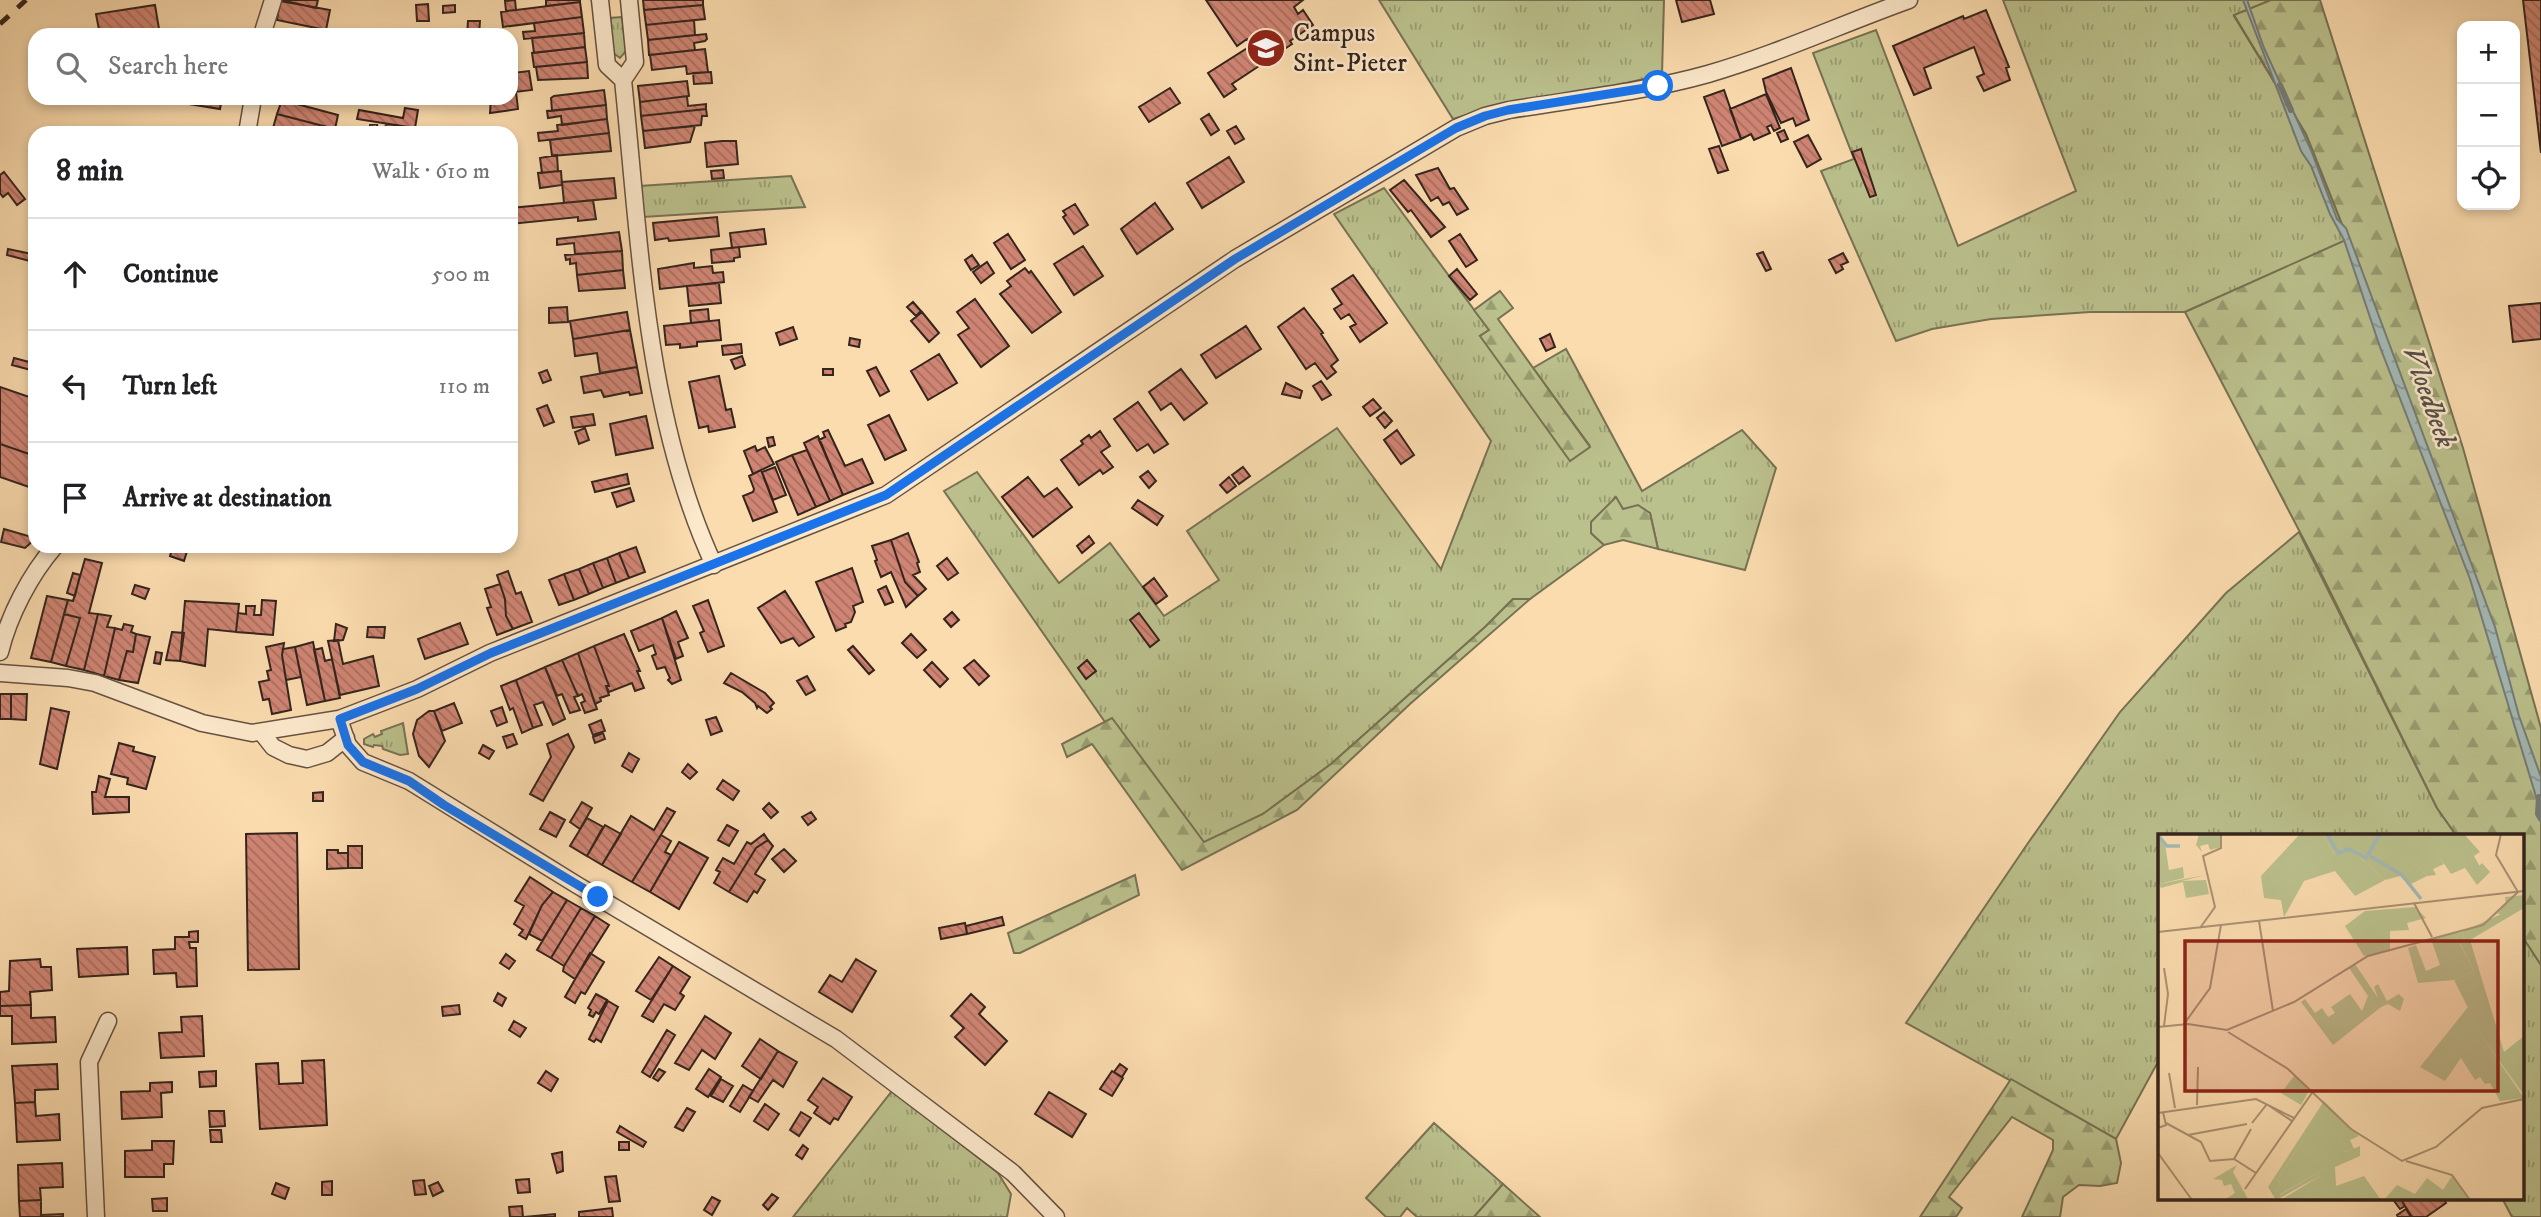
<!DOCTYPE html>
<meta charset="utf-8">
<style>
body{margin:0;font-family:"IM FELL DW Pica",serif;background:#f6f6f6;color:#202124}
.controls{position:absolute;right:21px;top:21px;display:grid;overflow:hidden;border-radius:14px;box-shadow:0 4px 10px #0003}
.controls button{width:63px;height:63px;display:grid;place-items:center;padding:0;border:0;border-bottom:2px solid #e0e0e0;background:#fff;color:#202124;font:35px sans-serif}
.stop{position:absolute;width:21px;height:21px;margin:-16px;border:5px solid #1a73e8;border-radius:50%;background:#fff}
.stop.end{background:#1a73e8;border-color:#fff;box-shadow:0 2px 7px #0008}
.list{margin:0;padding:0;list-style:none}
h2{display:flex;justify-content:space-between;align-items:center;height:91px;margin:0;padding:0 28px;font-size:30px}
h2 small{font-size:23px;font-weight:400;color:#757577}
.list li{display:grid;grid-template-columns:46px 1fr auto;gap:21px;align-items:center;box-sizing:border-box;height:112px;padding:0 28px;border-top:2px solid #e0e0e0}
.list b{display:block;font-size:26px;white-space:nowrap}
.list em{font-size:23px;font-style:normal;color:#757577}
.icon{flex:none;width:38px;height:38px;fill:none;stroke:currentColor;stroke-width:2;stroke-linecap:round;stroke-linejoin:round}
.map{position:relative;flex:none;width:2541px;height:1217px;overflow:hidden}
.search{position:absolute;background:#fff;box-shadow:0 4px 10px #0003;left:28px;top:28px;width:490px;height:77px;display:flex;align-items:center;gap:18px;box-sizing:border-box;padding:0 24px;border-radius:21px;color:#757577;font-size:26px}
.panel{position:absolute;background:#fff;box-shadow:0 4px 10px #0003;left:28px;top:126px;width:490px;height:427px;border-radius:21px}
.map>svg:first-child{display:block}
.grass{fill:url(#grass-tufts);stroke:#787254;stroke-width:2}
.forest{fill:url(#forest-firs);stroke:#787254;stroke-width:2}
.water{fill:url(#water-ripples);stroke:#777d78;stroke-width:2}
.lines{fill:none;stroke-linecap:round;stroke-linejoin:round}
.stream{stroke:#777d78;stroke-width:6}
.building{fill:url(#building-back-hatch);stroke:#34241c;stroke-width:2}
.minor-casing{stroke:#665241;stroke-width:19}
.minor{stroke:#fce8cb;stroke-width:16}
.rail{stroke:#34241c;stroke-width:5;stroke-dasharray:12 12;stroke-linecap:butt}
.route{stroke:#1a73e8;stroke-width:9}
.labels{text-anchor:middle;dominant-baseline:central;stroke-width:5;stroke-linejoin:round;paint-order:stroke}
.poi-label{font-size:26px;fill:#34241c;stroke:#fce8cb;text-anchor:start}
.water-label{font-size:28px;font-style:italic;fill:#55514a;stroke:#fce8cb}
.inset-river{fill:none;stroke:#a3b9b6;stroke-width:3.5}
.inset-road{fill:none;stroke:#ab9274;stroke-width:2}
.view{fill:#8f2418;fill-opacity:0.15;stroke:#8f2418;stroke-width:3.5}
.inset-edge{fill:none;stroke:#34241c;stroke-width:3.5}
</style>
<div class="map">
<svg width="2541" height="1217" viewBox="0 0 2541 1217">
<defs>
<pattern id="grass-tufts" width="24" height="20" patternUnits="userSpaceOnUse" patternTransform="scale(1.75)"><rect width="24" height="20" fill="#bbc18d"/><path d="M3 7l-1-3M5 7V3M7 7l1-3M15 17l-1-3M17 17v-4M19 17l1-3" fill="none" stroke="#999d72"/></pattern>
<pattern id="forest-firs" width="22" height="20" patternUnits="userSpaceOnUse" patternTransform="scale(1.75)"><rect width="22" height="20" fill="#bbc18d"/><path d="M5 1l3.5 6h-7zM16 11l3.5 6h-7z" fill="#999d72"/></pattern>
<pattern id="water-ripples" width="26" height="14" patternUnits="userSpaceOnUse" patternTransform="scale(1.75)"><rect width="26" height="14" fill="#a3b9b6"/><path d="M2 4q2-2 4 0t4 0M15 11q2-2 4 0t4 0" fill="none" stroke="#869693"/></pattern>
<pattern id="building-back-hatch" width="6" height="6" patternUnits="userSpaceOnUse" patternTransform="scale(1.75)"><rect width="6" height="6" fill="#d08574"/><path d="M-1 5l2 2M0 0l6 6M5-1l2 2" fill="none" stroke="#aa6d5e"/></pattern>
</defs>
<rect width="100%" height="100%" fill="#fbdcaf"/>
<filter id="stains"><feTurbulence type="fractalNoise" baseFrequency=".00286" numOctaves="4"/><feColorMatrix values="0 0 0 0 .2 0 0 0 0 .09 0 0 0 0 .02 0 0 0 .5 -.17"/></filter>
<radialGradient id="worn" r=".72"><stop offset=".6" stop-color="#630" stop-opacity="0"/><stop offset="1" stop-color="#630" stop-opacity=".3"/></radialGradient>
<path class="grass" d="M1379,0H1664L1662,75L1599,89L1508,103L1453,119Z
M2003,0H2271L2234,16L2306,134L2348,240L2185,312H2090L1991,319L1932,329L1896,341L1821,171L1854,159L1813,53L1876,30L1958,246L2076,191Z
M622,17L626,51L620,58L612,52L609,18Z
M791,176L805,207L643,217L640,186Z
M1384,188L1489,330L1480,336L1590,446L1533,368L1566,349L1642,491L1742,430L1776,468L1745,570L1658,549L1650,513L1623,509L1615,497L1591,533L1604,545L1530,599H1513L1485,627L1331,764L1263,814L1204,843L1112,719L1105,722L944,491L977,472L1059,583L1110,543L1164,616L1219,580L1187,531L1337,428L1441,569L1491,441L1334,214Z
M2299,532L2437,808L2456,835L2160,836L2159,1060L2116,1139L1906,1023L2026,846L2120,712L2226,593Z
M403,723L408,754L400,755L383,749L382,746L374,745L373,747L364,744V739L373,734L375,737L382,734L381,731Z
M2522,936L2541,965V1217H2512L2502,1198H2522Z
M892,1091L998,1173L1011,1194L1007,1217H793Z
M1434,1123L1503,1184L1474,1217H1417L1407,1208L1400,1217H1386L1366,1198Z"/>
<path class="forest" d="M2271,0H2320L2463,448L2541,728V965L2522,936V836L2456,835L2437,808L2315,561L2185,312L2348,239L2306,134L2234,15Z
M1500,291L1513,308L1498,319L1590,447L1570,461L1480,336L1489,330L1474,310Z
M1616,497L1623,509L1638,505L1650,513L1658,549L1623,540L1604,545L1591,533V522Z
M1513,599H1530L1410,704L1297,810L1182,870L1092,744L1067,757L1062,744L1112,718L1204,842L1263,814L1331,764L1485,627Z
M1135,875L1139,895L1020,953H1014L1008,933Z
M2011,1079L2116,1139L2121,1163L2117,1183L2100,1186L2079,1185L2063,1197L2060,1217H2022L2053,1150V1140L2012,1117L1949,1197L1962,1208L1956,1217H1920Z
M1503,1184L1540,1217H1474Z"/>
<path class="water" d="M2243,0H2247L2264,48L2311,150L2337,219L2346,228L2495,627L2519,716L2541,777V813L2470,579L2380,347L2344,240L2330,214L2311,166L2301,151Z"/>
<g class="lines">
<path class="stream" d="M2280,85L2291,110
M2539,797L2538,814L2541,819"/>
</g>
<path class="building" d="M281,0H318L316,8Z
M515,0L516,10L506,11L505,1Z
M546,0H580V2L546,6Z
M643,0H703V5L644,10Z
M1206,0H1303L1294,7L1298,14L1303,10L1313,25L1290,41L1292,44L1232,84L1236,89L1224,97L1208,73L1252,45L1247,39L1237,46Z
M1676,0H1710L1714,14L1682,22Z
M2523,0H2541V153Z
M280,1L330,10L326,30L277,20Z
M580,2L582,17L503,27L501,12Z
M428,4L429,21H417L416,5Z
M155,5L160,35H100L96,14Z
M455,5V12L443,13V6Z
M703,5L705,19L646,25L644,10Z
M1986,10L2009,67L2006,68L2010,80L1984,91L1977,77L1984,74L1974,47L1924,68L1931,88L1914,95L1893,46L1963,16L1964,19Z
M582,17L584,33L524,39L523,32L535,31L534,23Z
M694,20L695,35L648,40L646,25Z
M468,21H480L479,35H467Z
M584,33L585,47L534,53L532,38Z
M706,34L707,39L705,41L694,43L695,50L649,55L648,40Z
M585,47L587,62L534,67L532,53Z
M705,49L708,72L687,74L686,66L652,70L650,55Z
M587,62L588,78L538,80L536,67Z
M1791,68L1809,120L1796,126L1793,118L1781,123L1766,92L1763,79Z
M529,71L532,90L515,92L512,73Z
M711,72L712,83L694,84L693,73Z
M687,81L689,96L640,102L638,86Z
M1170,88L1180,103L1149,122L1139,107Z
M604,90L606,105L552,111L551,98L554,96Z
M1724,90L1741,139L1722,146L1704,97Z
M516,92L518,109L490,113L491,98H511V93Z
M1766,94L1780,128L1774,131L1771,125L1767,127L1770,133L1754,140L1751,134L1741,139L1730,109Z
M687,96L688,106L706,104V109L641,116L640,102Z
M171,98H222L220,109L170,101Z
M282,100L338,115L335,129L277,114Z
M606,105L607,119L562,125L561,116L548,118L547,111Z
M405,108L418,110L415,128L357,119L359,110L403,118Z
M706,109L707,116H702L701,125L643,131L641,116Z
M277,114L335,129L334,133H287L273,128Z
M1209,114L1219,130L1211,135L1201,119Z
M607,119L609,133L539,141L538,133L558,131L557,125Z
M377,124L378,132L370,133V125Z
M386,124L394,125L392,133H384Z
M695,126L690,142L645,148L643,131Z
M1236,126L1244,139L1235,144L1227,131Z
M1784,130L1788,139L1781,142L1777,133Z
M609,133L611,151L552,156L550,140Z
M1808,135L1821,159L1807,167L1794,142Z
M722,141H736L738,164L707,167L705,143Z
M1719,146L1728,170L1718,173L1709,149Z
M1861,149L1876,195L1870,197L1852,152Z
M557,155L558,171L542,173L540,158Z
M1229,157L1244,182L1202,208L1187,183Z
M1438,168L1450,189L1454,188L1468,209L1457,215L1449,202L1443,205L1438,197L1431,201L1416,175Z
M723,170L724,178L712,179L711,171Z
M561,171L562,185L540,188L538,173Z
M4,172L25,199L17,205L8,193L3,197L0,193V175Z
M614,178L616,198L564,203L562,182Z
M1404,180L1445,227L1431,237L1411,210L1408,212L1390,190Z
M30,191L35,192V203L30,202Z
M593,200L596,219L578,221V217L511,224V208Z
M1155,203L1173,229L1137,254L1121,229Z
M1075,204L1088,225L1074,234L1063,217L1066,215L1063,211Z
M717,217L719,236L669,241L668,238L655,240L653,223Z
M764,229L766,244L732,248L730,233Z
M619,232L622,251L575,254L574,243L557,245V239Z
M1008,234L1025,260L1011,269L994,243Z
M1460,234L1477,260L1466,267L1449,241Z
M1083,246L1103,276L1074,295L1054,264Z
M739,247L740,257L734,258V261L712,263L711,250Z
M8,249L32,254L30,261L7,255Z
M622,251L623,270L577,275L576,263L570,264V259L566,260L565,255Z
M1763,252L1771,269L1766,271L1757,254Z
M1843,253L1848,262L1841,265L1843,269L1836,273L1829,260Z
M972,255L979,265L971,270L965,260Z
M987,262L994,273L981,283L973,272Z
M694,263V268L712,266L713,273L723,272L724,282L660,289L658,269Z
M1025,268L1029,273L1031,271L1061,312L1032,333L1000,294L1011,286L1007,281Z
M1457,269L1477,294L1470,300L1449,276Z
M623,270L625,288L579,291L577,275Z
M1353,275L1387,323L1360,342L1350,327L1356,324L1349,314L1341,319L1334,309L1342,304L1332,289Z
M719,283L721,303L689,306L687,286Z
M975,299L1009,346L981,367L958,335L969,328L957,312Z
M913,302L921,311L916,316L907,307Z
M2541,303V339L2513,342L2509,306Z
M567,307L568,322L549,323V308Z
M1304,308L1323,333L1321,334L1338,360L1331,366L1336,372L1327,379L1315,363L1306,369L1278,327Z
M708,309L709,321L691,323L690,311Z
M627,312L630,330L573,339L570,321Z
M922,312L939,333L929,342L911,321Z
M719,320L721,340L697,342V346L680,348V344L666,345L664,326Z
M1246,326L1261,349L1216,378L1201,355Z
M793,327L797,339L780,345L776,333Z
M630,330L637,367L600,373L597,353L575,356L573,339Z
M1550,334L1555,347L1546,351L1540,339Z
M850,338L860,340L859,347L849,345Z
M741,344L742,353L723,355L722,346Z
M939,354L957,383L928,400L911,371Z
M742,356L745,365L735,369L731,360Z
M14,358L33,363L31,370L12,365Z
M637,367L642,393L630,395L629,392L604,397L601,390L584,393L581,377Z
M876,367L889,391L880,396L867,371Z
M823,369H833V375H823Z
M1181,369L1207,403L1184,420L1171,403L1161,410L1149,392Z
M547,370L551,380L543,383L539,373Z
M719,376L726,410L731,409L735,427L709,432L708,426L699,428L689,382Z
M1321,381L1331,395L1322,400L1313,386Z
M1286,383L1302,391L1300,398L1282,394Z
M0,387L35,399V456L0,444Z
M1373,399L1381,408L1370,416L1363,407Z
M1138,402L1168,444L1154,453L1148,444L1137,451L1114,419Z
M547,405L554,422L544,426L537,409Z
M1384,412L1392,421L1385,428L1377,418Z
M593,414L595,425L573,428L571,417Z
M889,415L906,450L885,460L868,425Z
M646,416L653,448L616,455L610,424Z
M585,428L589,440L579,444L575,432Z
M828,430L845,466L862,459L873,483L843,495L819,440L825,437L823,432Z
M1397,430L1414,455L1401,464L1384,440Z
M1100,431L1110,446L1101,452L1113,467L1103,474L1100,470L1079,485L1061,460L1083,444L1081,441L1089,435L1091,438Z
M818,436L843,495L830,501L804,443Z
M773,437L775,445L769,447L767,438Z
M0,444L35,456V489L0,477Z
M755,446L757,451L765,447L774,464L753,474L744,451Z
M807,450L830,501L816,507L792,455Z
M792,455L816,507L798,515L776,462Z
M775,467L786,495L773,500L762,472Z
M1243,467L1250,476L1239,484L1232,475Z
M761,470L777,512L753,521L743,496L753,492L754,489L749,476Z
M1148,471L1156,481L1149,488L1140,477Z
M627,474L629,484L595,492L592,482Z
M1028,477L1044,497L1057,488L1072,507L1033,537L1002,497Z
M1229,477L1236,486L1227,493L1220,485Z
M630,488L634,501L617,507L612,493Z
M1138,500L1163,516L1157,525L1132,508Z
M4,529L35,538V539L25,548L1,542Z
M908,533L919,562L917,563L920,572L913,575L926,589L918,596L905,582L891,540Z
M1089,536L1094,543L1082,553L1077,546Z
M891,540L905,582L918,596L906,607L891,572L881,577L875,561L877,560L872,546Z
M182,546L188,548L184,561L170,556L172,549L180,552Z
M636,547L645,572L629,578L619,553Z
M619,553L629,578L616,583L607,558Z
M607,558L616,583L603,588L593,563Z
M947,558L958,573L948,580L937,566Z
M85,559L102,563L89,613L98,614L84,670L66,666L80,618L64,614L68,600L73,601Z
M593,563L603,588L589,594L579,569Z
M852,568L863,602L853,606L855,612L851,622L845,624L846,627L836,631L816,582Z
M579,569L589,594L574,600L564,574Z
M508,571L516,594L521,592L532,622L513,629L506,616L505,599L497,575Z
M73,573L80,575L75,596L67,593Z
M564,574L574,600L559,605L549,580Z
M1154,578L1167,596L1156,604L1143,587Z
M500,584L505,599L506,616L513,629L497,635L487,608L491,607L485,589Z
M135,585L149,589L145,599L132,594Z
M886,586L893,602L885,605L878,590Z
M785,591L814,637L799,646L793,638L781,643L758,608Z
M47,596L68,600L51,662L31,658Z
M262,600L276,601L273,635L236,632L238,613L246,614V606H255L254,615H261Z
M708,600L724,646L708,652L700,633L704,631L693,606Z
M185,601L239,604L236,632L208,629L205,666L180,661Z
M676,611L688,638L678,642L683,656L676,659L662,618Z
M952,612L959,620L951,627L944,619Z
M1139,613L1159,640L1150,647L1130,620Z
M64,614L80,618L66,666L51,662Z
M98,614L111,616L107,627L115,628L104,676L84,670Z
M662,618L681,680L672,684L668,680L670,678L665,667L657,669L652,656L656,654L653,645L639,651L631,631Z
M460,623L468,644L425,659L418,639Z
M124,624L133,626L131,632L136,634L133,652L127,651L119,680L104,676L115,628L122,630Z
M336,624L347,628L343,640L334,641Z
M368,627H385L384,638L367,637Z
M172,632L184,633L180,661L166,660Z
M136,634L150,637L138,683L119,680L127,651L133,652Z
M624,634L640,671H637L644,688L635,691L632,683L609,692L606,686H609L594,646Z
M911,634L926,650L917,658L902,643Z
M338,640L343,664L373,656L379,686L340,695L328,641Z
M313,642L325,701L307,705L295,647Z
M284,643L282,655L291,710L272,714L269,699L263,700L259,682L269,680L267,671L271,670L266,647Z
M594,646L609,686H606L609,695L600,698L601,701L595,704L578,653Z
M853,646L874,670L869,674L848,650Z
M295,647L301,677L286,680L282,655L283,649Z
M322,648L325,661L332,659L340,698L325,701L314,650Z
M156,652L162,653L160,664L154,663Z
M578,653L597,709L585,713L581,703L585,701L582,694L578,696L562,660Z
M562,660L578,696L574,697L580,710L570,713L562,694L557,696L545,667Z
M974,660L989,676L979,685L964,668Z
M1087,660L1096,671L1086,679L1078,668Z
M932,662L948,679L940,687L924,670Z
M545,667L565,719L553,725L543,702L534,705L542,725L533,728L516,680Z
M731,673L765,693L774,703L770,707L772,709L767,713L758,706L757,708L755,703L742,692L724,683Z
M807,676L815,690L806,695L797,681Z
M516,680L533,728L522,733L513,708L510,710L501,686Z
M0,694H11V719H0Z
M11,694H27L26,720L11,719Z
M454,703L462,723L442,731L434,711Z
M502,707L507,722L497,726L491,711Z
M51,708L69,712L57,769L40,764Z
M429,711H434L445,741L429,767L419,756L413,734L417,720Z
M716,717L722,731L711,735L706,720Z
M601,720L605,731L593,735L589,725Z
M603,733L605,739L595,743L593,737Z
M513,734L517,744L507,748L503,737Z
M568,734L574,747L543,801L530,794L551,757L547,744Z
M119,743L134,747L133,751L155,757L146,789L127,784L128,778L111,774Z
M483,745L494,751L489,759L479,753Z
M629,753L639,759L632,772L622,766Z
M688,764L697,772L690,779L682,772Z
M99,776L110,779L105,797H129V812L93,814L92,792H96Z
M723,780L739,791L733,800L717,789Z
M323,792V801H313V793Z
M582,802L592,808L580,829L570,822Z
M769,803L778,812L771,818L763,809Z
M667,808L675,812L632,882L602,865L631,816L654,830Z
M550,812L565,820L556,837L540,829Z
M811,812L816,819L808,825L802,817Z
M587,818L603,827L587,856L570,846Z
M605,825L621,834L602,865L587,856Z
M727,825L738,831L729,846L718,840Z
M297,833L299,969L248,970L246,834Z
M764,834L768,840L756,848L729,892L714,883L720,872L716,870L723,858L734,864L747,842L751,844Z
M661,835L671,841L665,852L671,855L650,892L632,882Z
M768,840L773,846L755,874L765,880L757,893L754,891L747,902L729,892L756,848Z
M679,842L708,858L679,909L650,892Z
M348,846H362V868H348Z
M784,849L796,861L784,872L772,859Z
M327,850H338V853H348V868L327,869Z
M530,877L553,892L542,905L526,939L519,935L523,930L514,924L524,906L515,901Z
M553,892L567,900L542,941L529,934L542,905Z
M567,900L581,908L551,958L537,950Z
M581,908L595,916L564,966L551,958Z
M595,916L609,925L575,979L563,971L564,966Z
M1002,917L1004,925L967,934L966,926Z
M965,923L967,934L941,939L939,928Z
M198,931V942H189L190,948H196L197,986L177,987L176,973L154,974L153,950L175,949V937H189V932Z
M127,947L128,974L79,977L77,949Z
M590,953L604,962L585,994L581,992L575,1003L565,997Z
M506,954L515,961L509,969L500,963Z
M659,957L673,966L651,1000L636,991Z
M40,959L41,967H51L52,990L30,992L31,1005L0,1006V992L9,991L10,961Z
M856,959L876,971L852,1012L819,992L830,975L842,982Z
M673,966L690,977L680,993L684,996L675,1010L664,1004L653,1022L642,1016Z
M498,993L506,998L502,1006L494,1001Z
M596,994L607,1000L599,1014L596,1012L593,1017L589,1015L591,1010L588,1008Z
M971,994L985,1007L979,1014L1007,1041L985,1065L955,1037L964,1028L951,1016Z
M608,1001L618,1007L601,1042L596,1039L594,1042L589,1039Z
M31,1005V1018L55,1017L56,1042L12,1044V1016H0V1006Z
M459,1005L460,1014L443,1016L442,1007Z
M202,1016L204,1056L161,1058L159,1033L182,1032L181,1017Z
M705,1016L731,1033L715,1059L702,1050L689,1070L675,1063Z
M514,1021L526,1028L520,1037L509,1030Z
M667,1030L675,1035L650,1077L642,1072Z
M760,1039L778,1051L761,1079L742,1066Z
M778,1051L797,1062L783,1087L773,1080L758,1102L749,1097Z
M324,1060L327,1125L260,1129L256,1064L278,1063L279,1084L303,1083L302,1061Z
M57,1064L58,1089L35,1090V1102L15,1103L12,1066Z
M1120,1064L1127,1069L1122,1077L1114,1072Z
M659,1069L665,1072L658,1081L653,1078Z
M709,1069L721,1077L708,1097L696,1089Z
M216,1071V1086L200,1087L199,1072Z
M546,1071L558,1079L551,1091L538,1083Z
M1112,1071L1123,1078L1112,1096L1100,1089Z
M823,1078L852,1097L838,1120L834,1118L830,1124L814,1113L818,1107L808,1100Z
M721,1079L733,1086L723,1102L711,1096Z
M172,1082V1092L161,1093L162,1117L122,1119L121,1092L150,1091V1083Z
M743,1085L753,1091L740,1112L730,1106Z
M1049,1092L1086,1114L1072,1137L1035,1114Z
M35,1102L36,1116L59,1114L60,1140L17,1142L15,1103Z
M765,1104L779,1114L768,1130L754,1121Z
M687,1108L695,1112L683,1131L675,1127Z
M209,1111H224L225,1126L210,1127Z
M801,1112L811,1118L799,1136L790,1130Z
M620,1126L646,1142L643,1147L617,1132Z
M210,1130H221L222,1142H211Z
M152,1141H174L173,1164H164V1177H125V1151L152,1150Z
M619,1142H629V1150H619Z
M803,1145L808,1149L802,1159L796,1155Z
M562,1152L563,1171L557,1173L552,1154Z
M62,1163L63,1187L40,1188L41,1200L19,1201L18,1165Z
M616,1176L620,1201L609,1202L605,1177Z
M529,1179L530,1192L518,1193L516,1180Z
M424,1180L426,1194L415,1195L413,1181Z
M332,1181V1195H322V1182Z
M438,1182L443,1191L433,1196L429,1186Z
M276,1183L289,1188L285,1199L272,1194Z
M772,1194L778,1198L768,1210L763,1205Z
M712,1197L720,1201L712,1215L704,1210Z
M167,1198V1211H153L152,1199Z
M2392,1198H2400L2405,1206L2400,1209Z
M2400,1198H2443L2446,1203L2426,1217H2412Z
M41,1200V1215L63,1214V1217H20L19,1201Z
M522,1206L523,1217H510L509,1207Z
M612,1208L613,1217H579V1212Z
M2406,1209L2411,1217H2398L2397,1215Z
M555,1214V1217H524Z"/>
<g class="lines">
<g class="minor-casing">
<path id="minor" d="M600,0L607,65L623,80
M629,0L635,62L623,80C640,241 645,416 714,565
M262,35L273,0
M247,133L253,98
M0,652C9,615 30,575 55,546
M0,673L68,678L95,683L202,723L252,733L339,719L373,706L417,689L490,653L886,495L1235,259L1456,128L1485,116L1509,110C1575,99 1644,92 1708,74C1777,54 1842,24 1909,0
M339,719L348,745L363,762L409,781L577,885L836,1039L1013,1173L1056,1217
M262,733L273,747L289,755L307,759L327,753L346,738
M96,1217L89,1062L108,1021"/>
</g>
<use href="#minor" class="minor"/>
<path class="rail" d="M0,24L26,0"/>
</g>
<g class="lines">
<path class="route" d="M598,897L444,805L409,781L363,762L348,745L340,719L417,689L491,653L886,495L1235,259L1456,128L1485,116L1508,110L1658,86"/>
</g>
<defs>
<g id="school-disc" transform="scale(2.0125)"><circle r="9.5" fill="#8f2418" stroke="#fce8cb"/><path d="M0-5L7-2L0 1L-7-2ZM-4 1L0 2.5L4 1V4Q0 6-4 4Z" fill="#fff"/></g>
</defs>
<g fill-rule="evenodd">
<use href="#school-disc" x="1266" y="48"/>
</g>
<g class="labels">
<g class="poi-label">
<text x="1293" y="33">Campus<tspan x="1293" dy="30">Sint-Pieter</tspan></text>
</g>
<g class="water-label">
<text transform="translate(2429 397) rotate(70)">Vloedbeek</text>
</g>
</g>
<g transform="translate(2158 834)">
<rect width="366" height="366" fill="#fbdcaf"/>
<path d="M41,0H62L63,13L52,16L50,10L42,12L44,18L38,11ZM142,0H165L176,20L194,16L227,46L197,62L177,37L146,47L126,83L123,66L106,64L103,42ZM306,0L322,18L316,22L325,38L319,42L274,10L286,30L275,35L278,41L269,42L227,1ZM47,41L24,47L48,46L51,60L28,64L25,48L3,54L1,50ZM257,73L268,84L249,89L251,96L232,97V117L206,122L187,92L207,77ZM304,98L307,107L302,110L316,137L296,146L260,149L250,114L258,111L268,137L282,131L273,105ZM197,130L220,164L216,153L220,150L229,167L241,160L246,165L242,177L230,170L223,173L175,211L143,168L147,165L157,179L164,174L170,183L177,179L173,173L192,160L204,177L210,162L191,134ZM310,173L327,207L366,264L342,267L332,249L327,250L322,243L317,246L303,224L287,247L262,233ZM137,241L151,257L143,271L123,259ZM145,306H182L187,318L202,312V322L177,333L178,352L206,342L223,366H123L162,342L161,338L121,361L118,356L123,350L119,346ZM294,342L311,366H226L239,351L257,360L269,344L285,356Z" fill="#bbc18d"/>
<path d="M165,0H227L269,42L253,50L264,64L242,42L227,46L194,16L176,20ZM0,1L7,10L11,36L25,33L26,44L1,50ZM293,1L318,41L325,38L321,32L324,29L332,38L319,51L307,34L293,40L273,10ZM366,61V74L312,106L346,218L366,202V261L327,207L296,146L316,137L302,109L307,107L304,98L343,80H339L348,70L347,63ZM166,267L201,302L192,306L196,315L186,318L182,306L156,317L145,306L119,346L123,350L118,356L122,361L161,338L162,342L118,366L110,353ZM79,331L75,338L90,365L66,366L77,359L73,350L66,352L64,346L55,345Z" fill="#bbc18d"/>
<path class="inset-river" d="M169,0L180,19L191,15L208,24L222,0M0,1L9,12H22M212,22L244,41L263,65"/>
<path class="inset-road" d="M256,69L274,103M101,87L115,177M42,94L57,73L45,22L63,14V0M0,98L366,57M6,134L10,160L6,192M26,190L52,154L63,91M0,193L30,190L69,196L136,168L210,122L325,91L360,58L338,21L343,0M70,198L130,235L193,295L244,327L278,313L324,274L366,265M11,239L17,274M39,271L40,233M110,271L134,287M0,279L98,265L136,284M8,289L43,308L52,327L76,325L98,339M94,289L109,270M0,294L8,291L5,278M30,301L89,290M0,319L34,366M76,325L93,295M248,327L294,341L312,366M87,355L156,256"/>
<path class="view" d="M27,107H340V257H27Z"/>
<rect width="366" height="366" class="inset-edge"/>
</g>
<rect width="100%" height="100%" filter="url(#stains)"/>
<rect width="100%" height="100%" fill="url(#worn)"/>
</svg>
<div class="controls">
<button>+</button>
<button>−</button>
<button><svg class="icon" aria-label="locate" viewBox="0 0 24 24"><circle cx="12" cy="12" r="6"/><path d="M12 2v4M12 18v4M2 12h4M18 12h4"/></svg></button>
</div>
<div class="stop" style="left:1658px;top:86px"></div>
<div class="stop end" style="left:598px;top:897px"></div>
<div class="search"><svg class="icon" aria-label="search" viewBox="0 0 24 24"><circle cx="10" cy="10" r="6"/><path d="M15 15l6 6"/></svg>Search here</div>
<section class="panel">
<h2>8 min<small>Walk · 610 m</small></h2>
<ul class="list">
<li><svg class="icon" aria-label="ahead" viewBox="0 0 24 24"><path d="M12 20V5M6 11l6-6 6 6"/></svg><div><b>Continue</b></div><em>500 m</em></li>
<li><svg class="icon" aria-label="left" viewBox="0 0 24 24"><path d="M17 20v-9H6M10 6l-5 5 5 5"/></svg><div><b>Turn left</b></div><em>110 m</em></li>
<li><svg class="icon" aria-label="arrive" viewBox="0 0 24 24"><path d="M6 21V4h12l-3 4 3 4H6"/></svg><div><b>Arrive at destination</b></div></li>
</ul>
</section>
</div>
